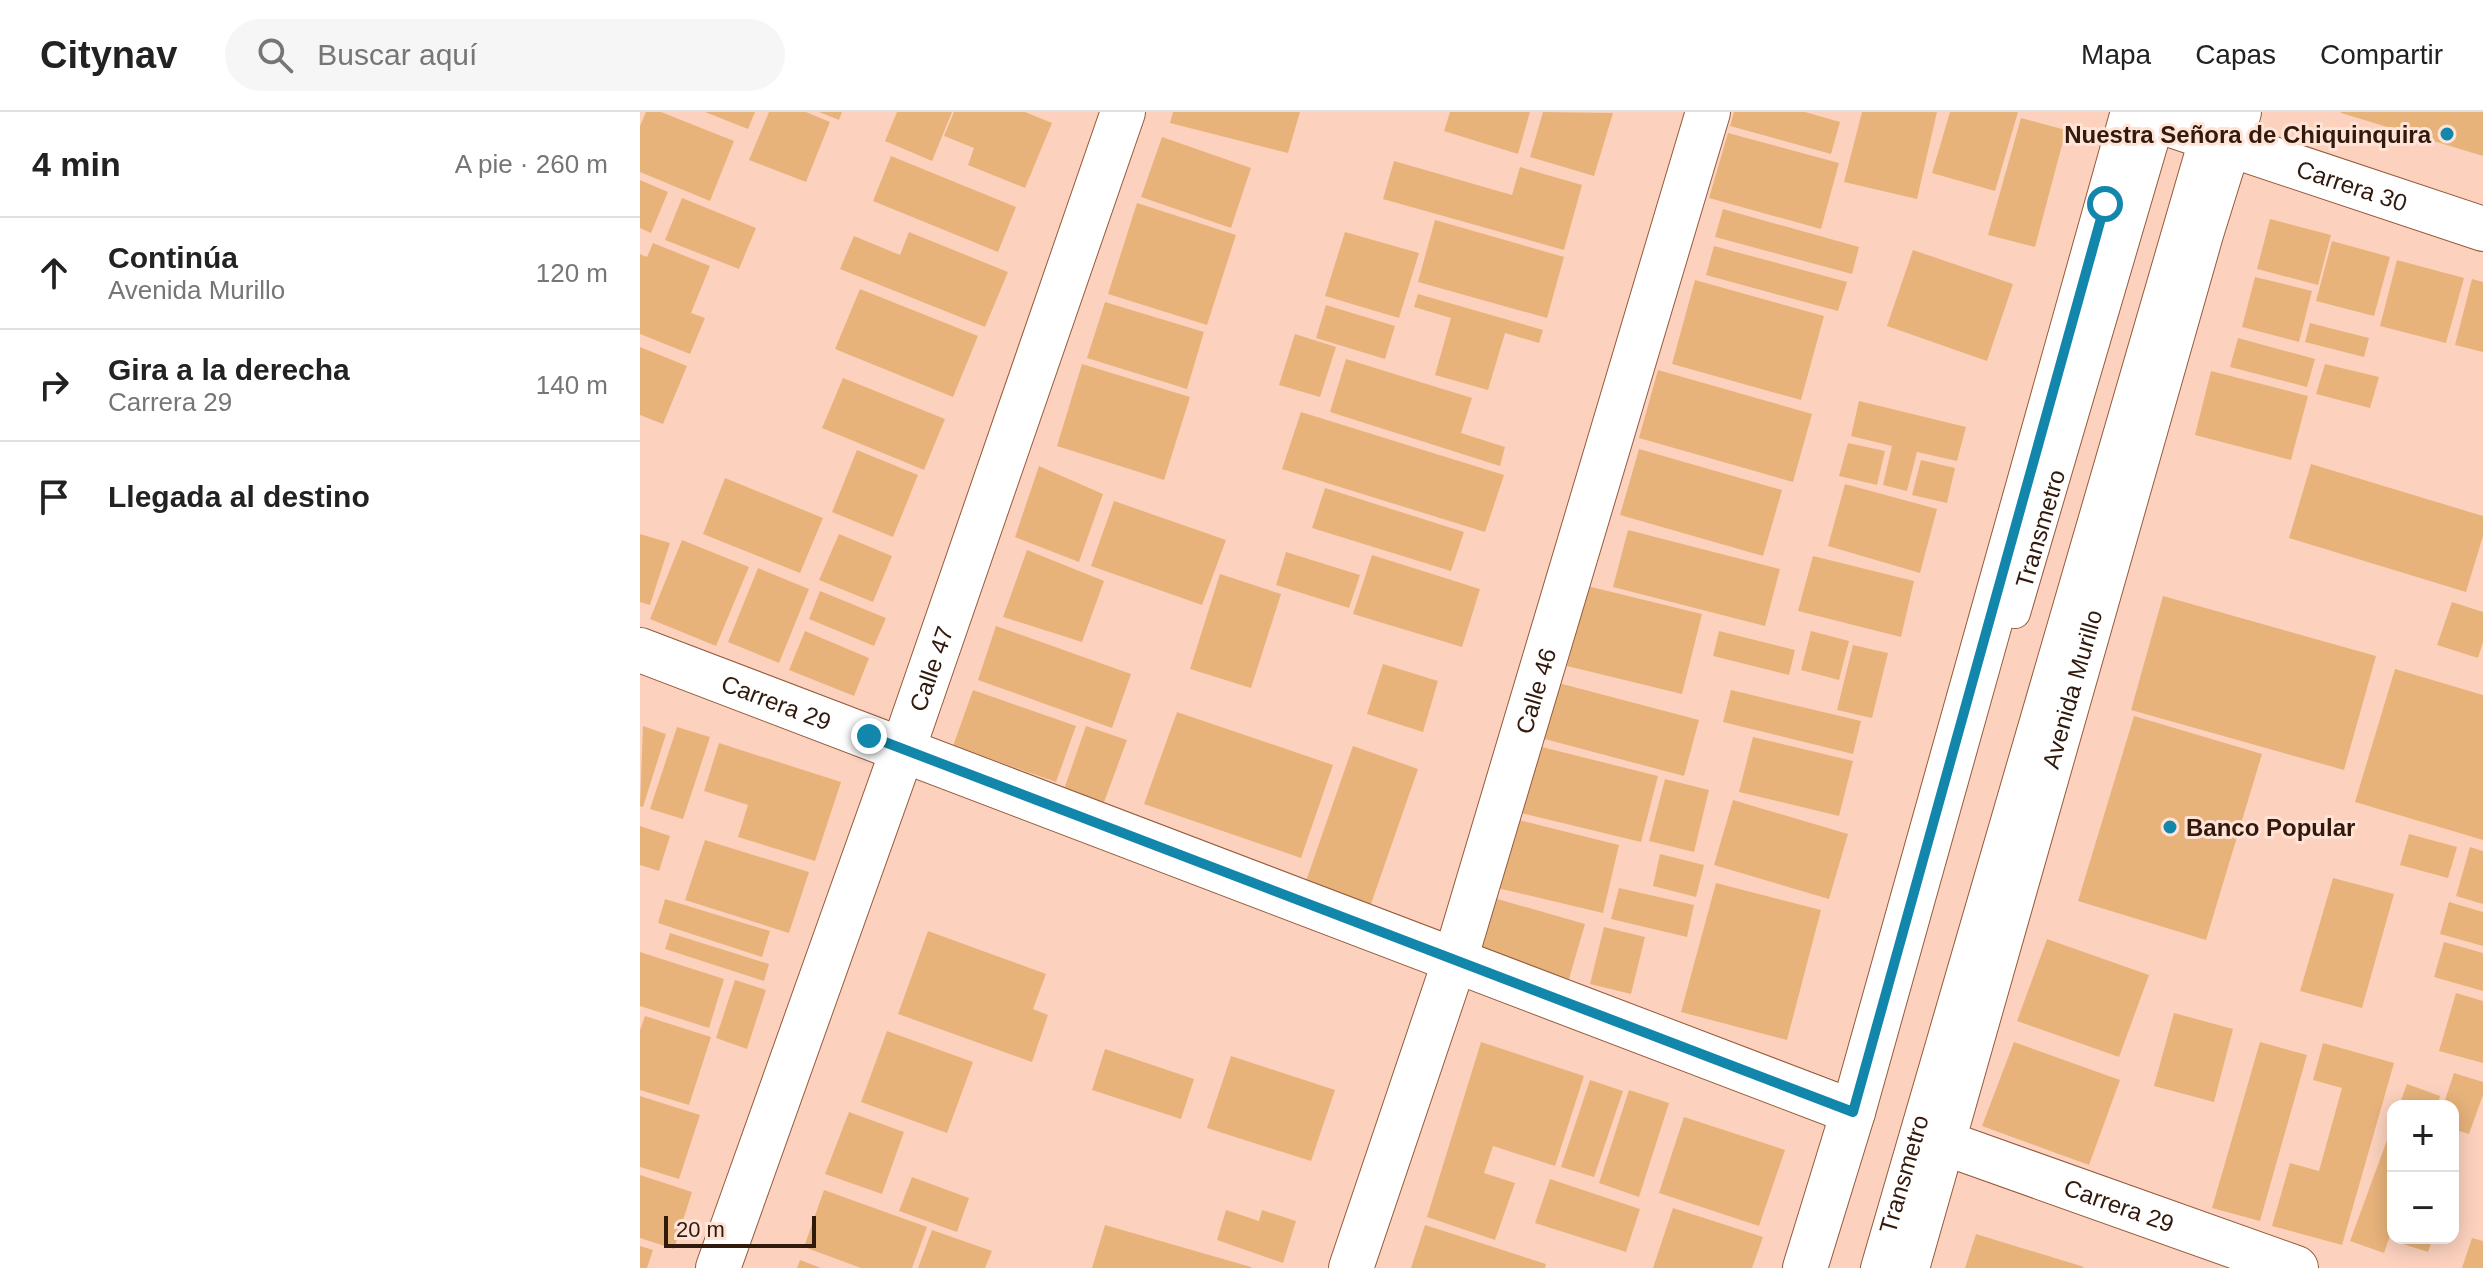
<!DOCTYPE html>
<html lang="es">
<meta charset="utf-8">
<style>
body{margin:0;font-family:Helvetica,sans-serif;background:#f6f6f6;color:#222}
.controls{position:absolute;right:24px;bottom:24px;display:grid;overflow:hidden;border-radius:16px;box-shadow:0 4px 20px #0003}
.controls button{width:72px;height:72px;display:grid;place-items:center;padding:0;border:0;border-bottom:2px solid #e0e0e0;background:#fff;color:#222;font:40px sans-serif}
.scale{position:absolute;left:24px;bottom:20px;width:152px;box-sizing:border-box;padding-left:8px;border:4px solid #31190c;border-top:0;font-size:22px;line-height:28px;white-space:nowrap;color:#31190c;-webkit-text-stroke:6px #ffe3d6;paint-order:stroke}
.stop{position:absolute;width:24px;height:24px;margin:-18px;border:6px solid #1386ab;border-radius:50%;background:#fff}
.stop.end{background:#1386ab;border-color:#fff;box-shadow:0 2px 8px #0008}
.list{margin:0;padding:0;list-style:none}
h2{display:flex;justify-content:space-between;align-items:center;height:104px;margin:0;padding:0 32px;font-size:34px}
h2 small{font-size:26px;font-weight:400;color:#767676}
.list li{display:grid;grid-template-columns:52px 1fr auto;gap:24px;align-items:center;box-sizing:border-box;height:112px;padding:0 32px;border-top:2px solid #e0e0e0}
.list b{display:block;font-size:30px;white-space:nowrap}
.list p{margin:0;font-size:26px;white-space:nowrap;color:#767676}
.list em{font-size:26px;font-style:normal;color:#767676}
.icon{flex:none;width:44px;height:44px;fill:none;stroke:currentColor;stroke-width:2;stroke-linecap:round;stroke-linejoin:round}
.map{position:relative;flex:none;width:1843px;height:1156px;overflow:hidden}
header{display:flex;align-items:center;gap:48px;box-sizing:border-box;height:112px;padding:0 40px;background:#fff;border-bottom:2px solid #e0e0e0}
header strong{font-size:38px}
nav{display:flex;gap:44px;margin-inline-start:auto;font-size:28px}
.search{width:560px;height:72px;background:#f6f6f6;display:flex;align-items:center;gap:20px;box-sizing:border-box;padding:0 28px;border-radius:44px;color:#767676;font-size:30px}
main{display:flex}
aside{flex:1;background:#fff}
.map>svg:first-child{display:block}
.building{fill:#e8b37b}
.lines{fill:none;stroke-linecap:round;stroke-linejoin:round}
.service-casing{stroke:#955a3b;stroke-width:32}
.minor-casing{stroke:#955a3b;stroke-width:46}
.primary-casing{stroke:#955a3b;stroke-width:46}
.service{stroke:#fff;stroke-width:30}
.minor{stroke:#fff;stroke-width:44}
.primary{stroke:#fff;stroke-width:44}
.route{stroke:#1386ab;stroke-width:10}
.poi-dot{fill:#1386ab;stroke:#ffe3d6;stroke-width:3}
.labels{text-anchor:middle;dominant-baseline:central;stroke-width:6;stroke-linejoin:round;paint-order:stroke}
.poi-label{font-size:24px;font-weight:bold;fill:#31190c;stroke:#ffe3d6;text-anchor:end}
.street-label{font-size:24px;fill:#31190c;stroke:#ffe3d6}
</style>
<header>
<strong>Citynav</strong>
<div class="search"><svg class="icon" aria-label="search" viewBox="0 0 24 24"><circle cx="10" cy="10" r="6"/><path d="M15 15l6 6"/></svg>Buscar aquí</div>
<nav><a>Mapa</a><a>Capas</a><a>Compartir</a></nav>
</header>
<main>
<aside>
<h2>4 min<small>A pie · 260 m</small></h2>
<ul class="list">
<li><svg class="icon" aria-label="ahead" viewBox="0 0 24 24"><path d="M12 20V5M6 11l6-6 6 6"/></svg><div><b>Continúa</b><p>Avenida Murillo</p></div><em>120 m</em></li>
<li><svg class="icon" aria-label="right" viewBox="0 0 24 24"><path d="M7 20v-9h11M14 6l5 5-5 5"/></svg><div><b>Gira a la derecha</b><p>Carrera 29</p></div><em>140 m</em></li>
<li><svg class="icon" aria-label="arrive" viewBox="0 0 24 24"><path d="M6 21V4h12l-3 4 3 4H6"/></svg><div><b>Llegada al destino</b></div></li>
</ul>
</aside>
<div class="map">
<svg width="1843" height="1156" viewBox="0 0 1843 1156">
<rect width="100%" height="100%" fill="#fcd2be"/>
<path class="building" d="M6,0H21L94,29L70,89L0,60V14Z
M65,0H115L108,17Z
M129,0H166L190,10L166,70L109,48Z
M179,0H202L199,8Z
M257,0H312L292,49L245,29Z
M314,0H385L412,11L385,76L328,53L334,36L304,24Z
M533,0H660L648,41L530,11Z
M810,0H890L878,42L804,19Z
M903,0L973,1L954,64L890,45Z
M1094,0H1165L1200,10L1191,42L1090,14Z
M1222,0H1297L1277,87L1204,70Z
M1310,0H1378L1355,79L1292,61Z
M1701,0H1843V44L1701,1Z
M1381,6L1426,18L1395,135L1348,123Z
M1088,21L1199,51L1181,117L1069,86Z
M522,25L611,56L591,116L501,85Z
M251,44L376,95L358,140L233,89Z
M754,49L872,83L880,55L942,73L924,138L743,87Z
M0,68L28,80L11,121L0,116Z
M42,86L116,116L99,157L25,128Z
M497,91L596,123L567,213L468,182Z
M1083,97L1219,135L1212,162L1075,125Z
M1630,107L1691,123L1678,173L1617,157Z
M795,108L924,145L907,206L778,170Z
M269,120L368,160L345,215L200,157L214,124L260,143Z
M705,120L779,141L759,206L685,184Z
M1692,129L1750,145L1734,204L1676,189Z
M13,131L70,154L51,201L65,206L50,242L0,222V142L7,145Z
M1074,134L1207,170L1198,199L1066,163Z
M1273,138L1373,172L1347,249L1247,214Z
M1757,148L1824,166L1806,231L1740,214Z
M1615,165L1672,179L1659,230L1602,215Z
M1832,167L1843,170V240L1815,233Z
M1055,168L1184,204L1161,288L1032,252Z
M220,177L338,224L313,285L195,237Z
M778,182L903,218L899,231L865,221L848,278L795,263L811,206L774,195Z
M465,190L564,220L547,277L447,246Z
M686,193L755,214L745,247L676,226Z
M1670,211L1729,226L1724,245L1665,230Z
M655,222L696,235L680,285L639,273Z
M1598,226L1675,247L1667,275L1590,255Z
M0,235L47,254L23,312L0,303Z
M706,247L832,286L821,321L865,335L860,354L690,300Z
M442,252L550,285L524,368L417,334Z
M1685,252L1739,265L1730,296L1676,282Z
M1018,258L1172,302L1153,370L999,326Z
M1571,259L1668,284L1651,348L1555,323Z
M203,266L305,307L284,358L182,316Z
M1219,289L1326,315L1317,349L1277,340L1267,379L1243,373L1252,334L1211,324Z
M661,300L864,363L845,420L642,357Z
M1208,331L1245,339L1237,373L1199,364Z
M999,337L1142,378L1123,444L980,403Z
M217,338L278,363L253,425L192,400Z
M1281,348L1315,356L1307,391L1272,383Z
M1671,352L1843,404V424L1826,480L1649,426Z
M399,354L463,382L439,450L375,425Z
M85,366L183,406L160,461L63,422Z
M1205,372L1297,397L1280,461L1188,434Z
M685,376L824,420L811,459L672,416Z
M474,389L586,428L562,493L451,454Z
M988,418L1140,457L1125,514L973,475Z
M0,422L30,431L10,493L0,490Z
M199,422L252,444L233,490L179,468Z
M42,428L109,455L76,534L10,507Z
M387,438L464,469L442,530L363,505Z
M646,440L720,463L709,496L636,473Z
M732,443L840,477L822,535L713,502Z
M1173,444L1274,469L1261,525L1158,499Z
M118,456L169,477L139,551L88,530Z
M580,462L641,482L611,576L550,557Z
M947,474L1062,502L1042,582L927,554Z
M180,479L246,506L234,534L169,507Z
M1523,484L1736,544L1704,658L1491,598Z
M1812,490L1843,500V530L1838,546L1797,533Z
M356,514L491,562L472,616L338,568Z
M165,519L229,546L214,584L149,558Z
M1079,519L1155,538L1149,563L1073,544Z
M1171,519L1209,529L1199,568L1161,558Z
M1213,533L1248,541L1232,606L1197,598Z
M743,552L798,569L783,620L727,602Z
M1755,557L1843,583V728L1715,690Z
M911,569L1059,608L1044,664L897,625Z
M333,578L436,614L416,670L313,634Z
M1091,578L1221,609L1213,642L1083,610Z
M537,600L693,653L661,746L504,692Z
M1494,604L1622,642L1566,828L1438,789Z
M3,614L26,622L3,695L0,694Z
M446,614L487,628L463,693L423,680Z
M37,615L70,625L43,707L10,697Z
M1113,625L1213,649L1199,704L1099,680Z
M79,631L201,670L175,749L98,725L108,693L64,679Z
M713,634L778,657L731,792L666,769Z
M898,634L1018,664L1001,730L881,701Z
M1025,667L1069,678L1054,740L1009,729Z
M1093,688L1208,722L1189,787L1074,753Z
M875,707L979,733L963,801L857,776Z
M0,714L30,724L19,759L0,753Z
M1769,722L1817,735L1808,766L1760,753Z
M65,728L169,760L149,821L45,788Z
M1830,735L1843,739V792L1816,784Z
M1020,742L1064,753L1056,785L1013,774Z
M1693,766L1754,782L1722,896L1660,879Z
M1076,771L1181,798L1147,928L1041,900Z
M979,776L1054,793L1047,825L971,807Z
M840,782L945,812L929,867L825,836Z
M25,787L130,819L122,845L18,811Z
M1809,790L1843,800V834L1800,822Z
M964,815L1005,825L991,882L950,872Z
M288,819L406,862L393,897L408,903L392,950L258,902Z
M30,821L129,852L124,869L25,837Z
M1407,827L1509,863L1479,945L1377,909Z
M1804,830L1843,841V879L1794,865Z
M0,840L84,867L69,916L0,894Z
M95,868L126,878L107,937L76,926Z
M1816,881L1843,889V951L1799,939Z
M1534,901L1593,917L1574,990L1514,974Z
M5,904L71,925L49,993L0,978V918Z
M247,919L333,950L307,1021L221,990Z
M841,930L944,964L915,1054L853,1034L844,1061L875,1071L855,1128L787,1105Z
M1374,930L1480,968L1449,1053L1342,1014Z
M1620,930L1667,943L1620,1109L1572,1096Z
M1683,931L1754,951L1702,1133L1632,1114L1650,1051L1679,1059L1702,976L1673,968Z
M465,937L554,967L541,1007L452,978Z
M591,944L695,978L671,1049L567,1016Z
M1814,961L1843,970V983L1829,1022L1813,1017V994H1803Z
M950,968L983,979L954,1065L921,1055Z
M1767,972L1800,984L1797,994H1759Z
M989,978L1029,991L999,1085L959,1071Z
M0,984L60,1003L39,1067L0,1055Z
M209,1000L264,1020L242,1082L185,1062Z
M1044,1005L1145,1038L1119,1114L1019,1081Z
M1753,1012V1115L1744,1141L1710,1129Z
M0,1063L52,1080L34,1137L0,1126Z
M272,1065L329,1086L317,1120L259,1099Z
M910,1067L1000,1097L986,1140L895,1111Z
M184,1078L287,1115L272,1156H221L164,1135Z
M1033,1096L1123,1125L1112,1156H1013Z
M586,1098L619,1109L622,1098L656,1109L643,1151L577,1128Z
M465,1113L611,1155V1156H452Z
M785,1113L906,1152L905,1156H771Z
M292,1118L352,1139L345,1156H278Z
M1336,1122L1444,1155L1443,1156H1325Z
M1755,1126H1793L1788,1140L1754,1129Z
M1832,1126L1843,1129V1156H1822Z
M0,1134L13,1138L7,1156H0Z
M160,1148L181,1156H157Z"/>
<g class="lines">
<g class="service-casing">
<g id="service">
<path id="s1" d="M1375,501L1522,0"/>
<path id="s2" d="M1236,1156L1572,0"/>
</g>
</g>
<g class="minor-casing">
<g id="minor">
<path id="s3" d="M1492,0L1843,117"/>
<path id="s4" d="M0,538L1213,1000"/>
<path id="s5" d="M1302,1030L1656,1156"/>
<path id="s6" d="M78,1156L263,637L483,0"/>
<path id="s7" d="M711,1156L815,848L1068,0"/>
</g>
</g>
<g class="primary-casing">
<g id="primary">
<path d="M1165,1156L1213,1000L1493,0"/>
<path id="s8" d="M1267,1156L1561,122L1599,0"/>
</g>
</g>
<use href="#service" class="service"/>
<use href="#minor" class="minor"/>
<use href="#primary" class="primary"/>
</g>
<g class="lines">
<path class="route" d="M229,624L1213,1000L1465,92"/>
</g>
<g class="poi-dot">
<circle cx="1807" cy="22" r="8"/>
<circle cx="1530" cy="715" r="8"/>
</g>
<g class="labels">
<g class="poi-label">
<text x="1791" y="22">Nuestra Señora de Chiquinquira</text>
<text x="1546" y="715" text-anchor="start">Banco Popular</text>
</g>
<g class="street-label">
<text stroke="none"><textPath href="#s3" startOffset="232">Carrera 30</textPath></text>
<text stroke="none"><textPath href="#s1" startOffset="88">Transmetro</textPath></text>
<text stroke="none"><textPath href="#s6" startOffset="636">Calle 47</textPath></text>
<text stroke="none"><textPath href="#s8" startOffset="602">Avenida Murillo</textPath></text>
<text stroke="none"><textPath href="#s7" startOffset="606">Calle 46</textPath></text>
<text stroke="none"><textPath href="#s4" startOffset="146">Carrera 29</textPath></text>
<text stroke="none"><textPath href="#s2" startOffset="98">Transmetro</textPath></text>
<text stroke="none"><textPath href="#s5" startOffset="188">Carrera 29</textPath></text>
</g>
</g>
</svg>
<div class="controls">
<button>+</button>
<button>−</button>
</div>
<div class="scale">20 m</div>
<div class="stop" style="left:1465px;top:92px"></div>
<div class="stop end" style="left:229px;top:624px"></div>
</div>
</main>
